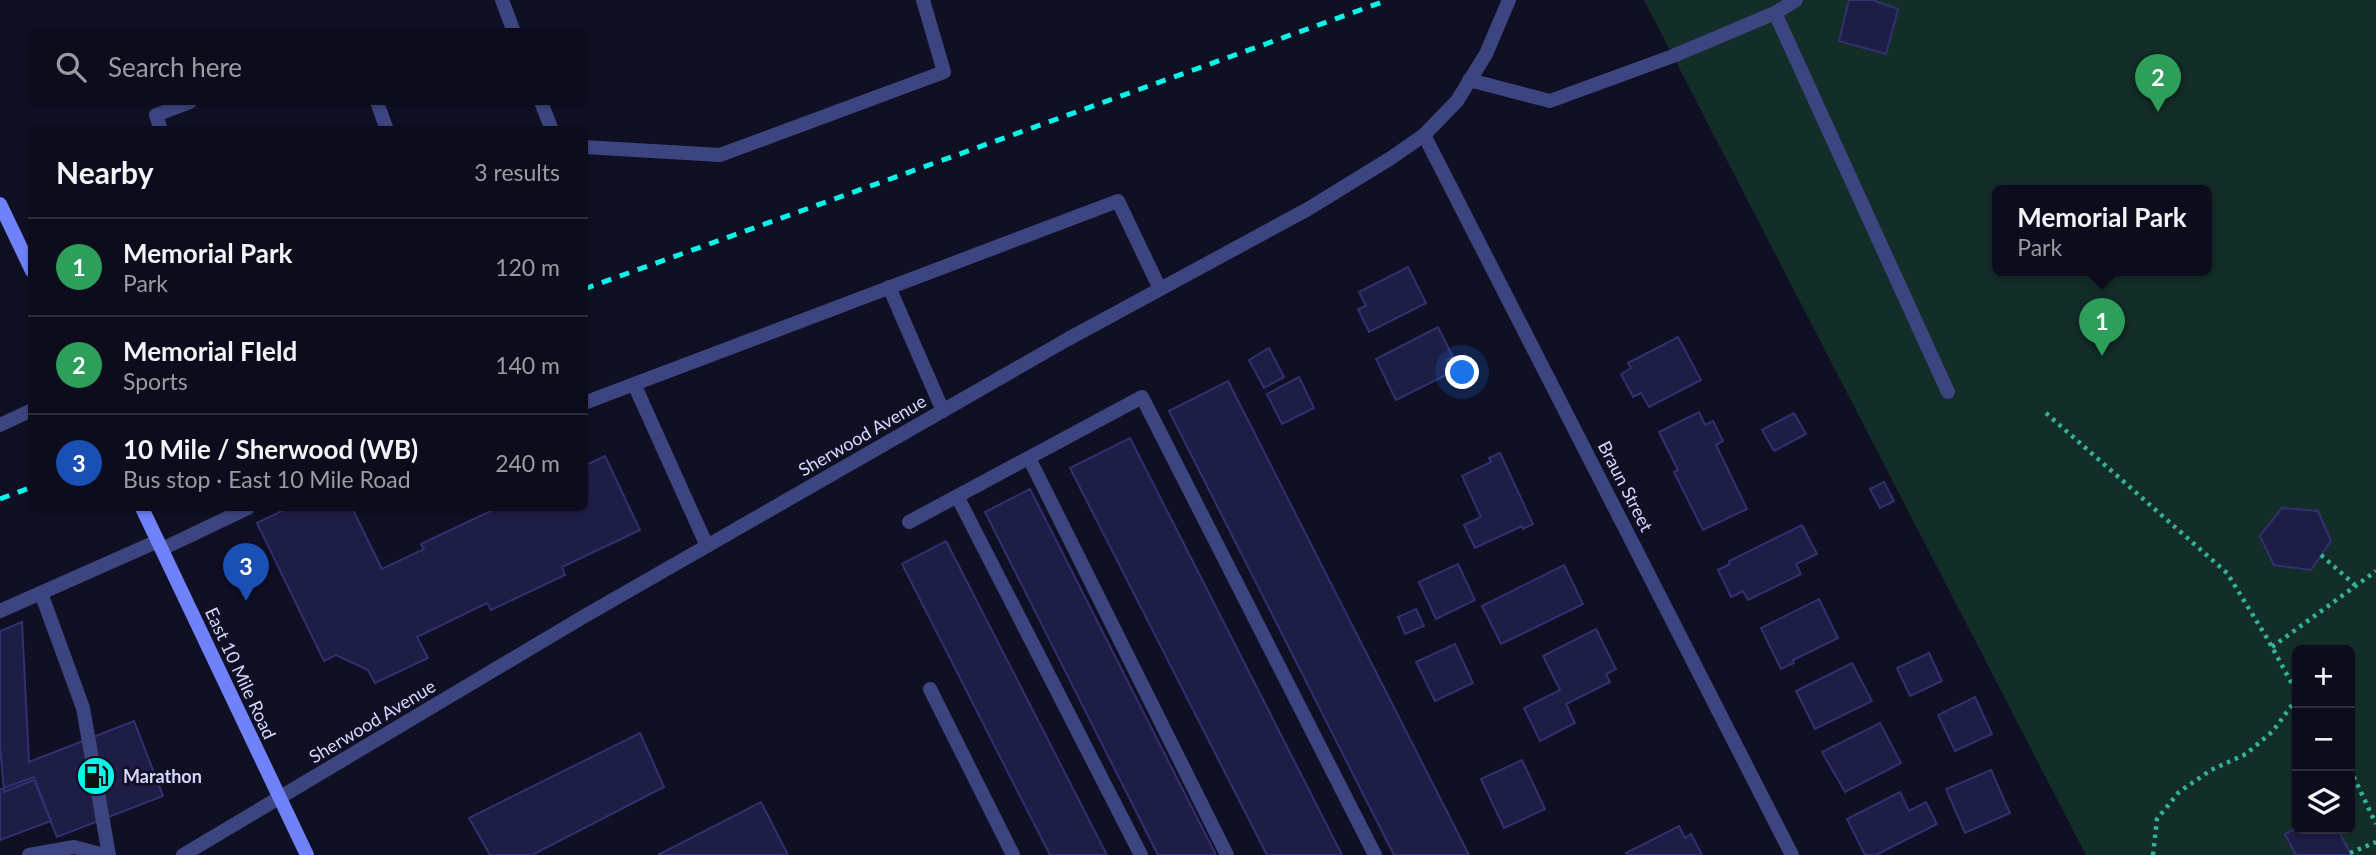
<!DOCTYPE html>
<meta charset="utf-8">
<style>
body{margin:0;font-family:Lato,sans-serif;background:#151525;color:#f1f3f6}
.controls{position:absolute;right:21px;bottom:21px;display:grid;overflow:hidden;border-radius:10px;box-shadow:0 2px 5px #0004}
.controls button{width:63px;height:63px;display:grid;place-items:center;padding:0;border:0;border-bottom:2px solid #2c2c3b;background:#0c0c1c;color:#f1f3f6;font:35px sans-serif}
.you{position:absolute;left:1463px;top:373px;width:24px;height:24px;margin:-18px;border:5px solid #fff;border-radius:50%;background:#1a73e8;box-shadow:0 0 0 10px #1a73e833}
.badge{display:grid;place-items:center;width:46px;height:46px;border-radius:50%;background:#0af4e7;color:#fff;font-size:23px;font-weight:700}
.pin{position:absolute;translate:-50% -58px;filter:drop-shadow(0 2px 4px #0008)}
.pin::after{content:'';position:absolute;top:37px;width:24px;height:21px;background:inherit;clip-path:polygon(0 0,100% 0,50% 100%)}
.popup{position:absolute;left:1992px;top:185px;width:220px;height:91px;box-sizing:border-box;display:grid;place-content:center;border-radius:10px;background:#0c0c1c;filter:drop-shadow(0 2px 5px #0005);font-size:23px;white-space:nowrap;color:#9a9ba3}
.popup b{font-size:26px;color:#f1f3f6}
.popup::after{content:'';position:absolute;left:50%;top:100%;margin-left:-14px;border:14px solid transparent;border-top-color:#0c0c1c}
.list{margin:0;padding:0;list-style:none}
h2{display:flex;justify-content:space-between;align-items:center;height:91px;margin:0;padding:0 28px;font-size:30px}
h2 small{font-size:23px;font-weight:400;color:#9a9ba3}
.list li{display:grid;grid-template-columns:46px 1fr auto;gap:21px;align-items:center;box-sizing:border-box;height:98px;padding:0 28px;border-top:2px solid #2c2c3b}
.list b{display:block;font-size:26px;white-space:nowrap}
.list p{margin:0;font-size:23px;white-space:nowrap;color:#9a9ba3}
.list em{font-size:23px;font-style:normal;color:#9a9ba3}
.icon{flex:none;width:38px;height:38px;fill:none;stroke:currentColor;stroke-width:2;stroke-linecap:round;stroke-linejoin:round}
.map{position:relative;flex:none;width:2376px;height:855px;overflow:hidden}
.search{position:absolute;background:#0c0c1c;box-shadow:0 2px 5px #0004;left:28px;top:28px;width:560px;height:77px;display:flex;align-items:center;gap:18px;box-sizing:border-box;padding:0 24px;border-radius:10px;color:#9a9ba3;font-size:26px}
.panel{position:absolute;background:#0c0c1c;box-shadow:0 2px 5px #0004;left:28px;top:126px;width:560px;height:385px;border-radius:10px}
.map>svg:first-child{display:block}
.green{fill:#132e29;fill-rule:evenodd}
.building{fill:#1e1d45;stroke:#323070;stroke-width:2}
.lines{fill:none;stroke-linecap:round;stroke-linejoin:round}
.path{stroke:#34b297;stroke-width:4.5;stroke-dasharray:3.5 5;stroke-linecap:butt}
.service{stroke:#3d4581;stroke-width:14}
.minor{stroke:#3d4581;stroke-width:14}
.tertiary{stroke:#3d4581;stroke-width:14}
.secondary{stroke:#7082f9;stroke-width:14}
.rail{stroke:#0af4e7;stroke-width:5;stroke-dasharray:10 9;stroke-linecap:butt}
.labels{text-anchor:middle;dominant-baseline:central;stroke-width:5;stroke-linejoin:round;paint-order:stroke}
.street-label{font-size:18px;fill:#d5d7fd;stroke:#101025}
.poi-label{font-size:18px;font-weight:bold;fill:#d5d7fd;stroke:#101025;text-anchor:start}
</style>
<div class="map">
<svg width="2376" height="855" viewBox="0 0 2376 855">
<rect width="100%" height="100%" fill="#101025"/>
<path class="green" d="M1644,0H2376V855H2086ZM1997,190H2207V270H1997ZM2297,650H2350V829H2297Z"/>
<path class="building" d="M1849,0H1872L1898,9L1886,54L1839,41Z
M1408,267L1426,303L1369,332L1358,309L1366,306L1359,292Z
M1438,327L1453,357L1446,360L1452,372L1396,400L1376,359Z
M1678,337L1701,380L1649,407L1641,393L1633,397L1621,374L1631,368L1628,363Z
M1269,348L1284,377L1264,388L1249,360Z
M1299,377L1314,408L1282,424L1267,394Z
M1228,381L1469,855H1394L1169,411Z
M1699,412L1705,425L1713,421L1723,441L1716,445L1747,509L1703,530L1674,472L1678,470L1659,432Z
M1794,413L1806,434L1774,451L1762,430Z
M1130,438L1342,855H1267L1070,468Z
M1500,453L1533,524L1523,529L1522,526L1475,548L1464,525L1481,517L1462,476L1491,462L1489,458Z
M605,456L640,530L562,567L565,575L491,610L487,603L417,637L428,658L375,683L368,670L336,655L324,661L257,523L288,508H352L382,569L424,549L421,544L497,508H584V466Z
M1884,482L1894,501L1880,508L1870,489Z
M1030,489L1216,855H1158L985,512Z
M2282,508L2318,511L2331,541L2311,570L2274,565L2260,536Z
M1802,525L1817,554L1796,564L1801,574L1748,600L1743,591L1731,597L1718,570L1730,564L1729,561Z
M946,541L1107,855H1050L902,564Z
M1458,564L1475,600L1436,619L1419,582Z
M1564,565L1583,604L1501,644L1482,606Z
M1819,599L1838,638L1793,660L1794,663L1781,669L1761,628Z
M1416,609L1424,626L1405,634L1398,617Z
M22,622L29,762L134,721L163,796L57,837L34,780L4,792L0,745V631Z
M1596,629L1616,669L1606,674L1610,682L1566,704L1575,723L1540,741L1524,708L1560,690L1543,656Z
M1455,644L1473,683L1435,701L1416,662Z
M1929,653L1942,681L1910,696L1897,668Z
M1852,663L1872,701L1815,729L1796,691Z
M1975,697L1992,734L1955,751L1938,715Z
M1880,723L1901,763L1845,792L1822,752Z
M640,733L664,787L532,855H490L469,818Z
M1522,760L1545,809L1504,828L1481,779Z
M1991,770L2010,813L1965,833L1946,789Z
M34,777L51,821L0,840V789Z
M1900,792L1909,811L1926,802L1937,824L1876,855H1865L1847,819Z
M761,802L788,855H658Z
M1679,826L1685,838L1691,834L1702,855H1628L1626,853Z
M2297,828L2338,829L2351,855H2296L2285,834Z"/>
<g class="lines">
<path class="path" d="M2046,413L2227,573L2267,638L2297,693
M2321,555L2355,585
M2272,647L2376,571
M2350,769L2376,824
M2350,853L2376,842
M2153,855L2157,819L2179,792L2211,770L2246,754L2273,731L2297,698"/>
<path class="service" d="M502,0L514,32
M1775,13L1948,392
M1469,80L1550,101L1673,56L1775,13L1796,0
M377,102L387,130
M541,102L552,130
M161,130L156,115L190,102
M584,147L720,155L944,72L923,0
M889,287L943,411
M634,384L707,546
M584,403L1118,201L1160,289
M0,425L32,410
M1029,458L1227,855
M957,496L1141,855
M909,522L1142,397L1375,855
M162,549L248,508
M41,593L83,708L109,855
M0,611L158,541
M930,689L1013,855
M29,855L74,847L104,855"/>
<path class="minor" d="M1424,135L1792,855"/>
<path class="tertiary" d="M183,855L583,617L1068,339L1308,209L1391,158L1424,135L1457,101L1486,54L1509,0"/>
<path class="secondary" d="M0,204L32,271
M142,508L307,855"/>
<path class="rail" d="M584,289L1388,0
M0,499L32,487"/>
</g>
<defs>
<g id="fuel-disc" transform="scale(2.0125)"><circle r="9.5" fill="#0af4e7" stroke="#101025"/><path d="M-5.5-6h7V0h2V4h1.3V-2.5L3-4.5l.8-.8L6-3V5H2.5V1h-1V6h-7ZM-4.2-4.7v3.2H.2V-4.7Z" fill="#111"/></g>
</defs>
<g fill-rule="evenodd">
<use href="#fuel-disc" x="96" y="776"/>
</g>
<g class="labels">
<g class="street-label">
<text transform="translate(862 435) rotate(-30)">Sherwood Avenue</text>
<text transform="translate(1626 486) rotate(63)">Braun Street</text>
<text transform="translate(241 673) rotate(65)">East 10 Mile Road</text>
<text transform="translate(372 721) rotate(-31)">Sherwood Avenue</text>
</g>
<g class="poi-label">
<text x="123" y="776">Marathon</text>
</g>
</g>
</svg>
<div class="controls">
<button>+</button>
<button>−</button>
<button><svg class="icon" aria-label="layers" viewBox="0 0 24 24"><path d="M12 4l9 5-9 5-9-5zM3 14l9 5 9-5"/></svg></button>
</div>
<div class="you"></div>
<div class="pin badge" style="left:2102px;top:356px;background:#2e9e5b">1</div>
<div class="popup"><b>Memorial Park</b>Park</div>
<div class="pin badge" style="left:2158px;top:112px;background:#2e9e5b">2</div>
<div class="pin badge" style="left:246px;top:601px;background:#1a4fb4">3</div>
<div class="search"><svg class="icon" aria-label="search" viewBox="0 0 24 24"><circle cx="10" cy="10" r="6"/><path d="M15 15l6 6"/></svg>Search here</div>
<section class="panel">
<h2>Nearby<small>3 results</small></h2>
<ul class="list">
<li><span class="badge" style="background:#2e9e5b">1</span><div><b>Memorial Park</b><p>Park</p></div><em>120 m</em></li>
<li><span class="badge" style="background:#2e9e5b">2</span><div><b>Memorial FIeld</b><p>Sports</p></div><em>140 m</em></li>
<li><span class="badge" style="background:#1a4fb4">3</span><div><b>10 Mile / Sherwood (WB)</b><p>Bus stop · East 10 Mile Road</p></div><em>240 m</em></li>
</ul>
</section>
</div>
